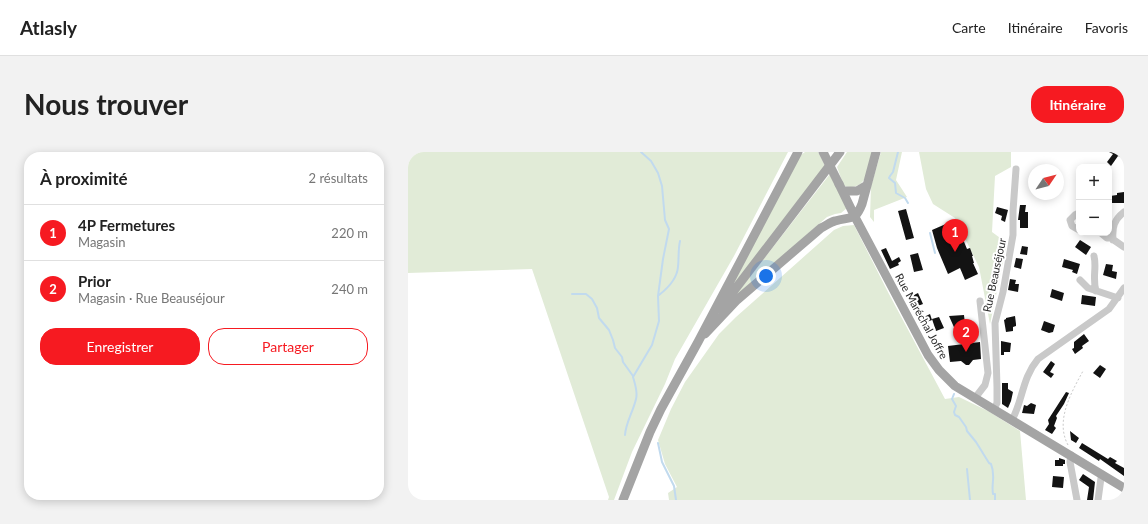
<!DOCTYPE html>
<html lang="fr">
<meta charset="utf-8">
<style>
body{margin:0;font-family:Lato,sans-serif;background:#f2f2f2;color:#222}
.controls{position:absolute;right:12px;top:12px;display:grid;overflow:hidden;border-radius:8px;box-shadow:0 2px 10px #0003}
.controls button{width:36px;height:36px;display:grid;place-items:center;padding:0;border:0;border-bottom:1px solid #e0e0e0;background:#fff;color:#222;font:20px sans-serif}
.compass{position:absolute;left:620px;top:12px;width:36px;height:36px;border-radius:50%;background:#fff;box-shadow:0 2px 10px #0003;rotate:55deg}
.you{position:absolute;left:358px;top:124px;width:14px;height:14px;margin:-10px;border:3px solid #fff;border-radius:50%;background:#1a73e8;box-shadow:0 0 0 6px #1a73e833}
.badge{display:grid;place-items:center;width:26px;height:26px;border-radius:50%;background:#f61a21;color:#fff;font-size:13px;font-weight:700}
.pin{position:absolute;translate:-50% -33px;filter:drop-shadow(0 1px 2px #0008)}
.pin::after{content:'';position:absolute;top:21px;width:14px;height:12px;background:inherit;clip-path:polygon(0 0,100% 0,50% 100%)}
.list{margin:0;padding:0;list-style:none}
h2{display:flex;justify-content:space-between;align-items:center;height:52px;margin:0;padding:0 16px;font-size:17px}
h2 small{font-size:13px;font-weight:400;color:#767676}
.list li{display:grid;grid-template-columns:26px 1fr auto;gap:12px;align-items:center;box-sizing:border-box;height:56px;padding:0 16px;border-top:1px solid #e0e0e0}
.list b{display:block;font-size:15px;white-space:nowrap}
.list p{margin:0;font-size:13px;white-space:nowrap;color:#767676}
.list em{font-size:13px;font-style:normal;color:#767676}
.actions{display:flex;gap:8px;padding:12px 16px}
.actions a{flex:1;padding:9px 0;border:1px solid #f61a21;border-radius:16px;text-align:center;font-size:14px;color:#f61a21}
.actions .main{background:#f61a21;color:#fff}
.map{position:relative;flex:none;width:716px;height:348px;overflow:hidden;border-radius:16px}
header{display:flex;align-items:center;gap:24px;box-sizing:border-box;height:56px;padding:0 20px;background:#fff;border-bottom:1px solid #e0e0e0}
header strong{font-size:19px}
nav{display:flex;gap:22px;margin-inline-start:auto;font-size:14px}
.intro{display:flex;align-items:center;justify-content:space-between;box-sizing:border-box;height:96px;padding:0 24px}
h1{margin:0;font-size:28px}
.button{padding:10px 18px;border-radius:16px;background:#f61a21;color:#fff;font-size:14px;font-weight:700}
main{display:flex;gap:24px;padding:0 24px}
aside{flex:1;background:#fff;border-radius:16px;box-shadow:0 2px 10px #0003}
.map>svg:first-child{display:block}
.green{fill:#e1ebd7}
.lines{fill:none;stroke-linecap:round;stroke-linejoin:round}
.stream{stroke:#c1daee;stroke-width:2}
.building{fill:#131313}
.path{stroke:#c9c9c9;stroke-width:1;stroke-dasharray:2 2;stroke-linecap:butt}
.minor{stroke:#c9c9c9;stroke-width:7}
.major{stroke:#a4a4a4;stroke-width:9}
.major-bridge{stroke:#a4a4a4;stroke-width:9}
.labels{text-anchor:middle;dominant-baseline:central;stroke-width:4;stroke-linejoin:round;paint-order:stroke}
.street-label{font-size:11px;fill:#2c2c2c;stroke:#fff}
</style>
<header>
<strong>Atlasly</strong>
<nav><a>Carte</a><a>Itinéraire</a><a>Favoris</a></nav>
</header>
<div class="intro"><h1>Nous trouver</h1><a class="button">Itinéraire</a></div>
<main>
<aside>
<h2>À proximité<small>2 résultats</small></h2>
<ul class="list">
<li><span class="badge">1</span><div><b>4P Fermetures</b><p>Magasin</p></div><em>220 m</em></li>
<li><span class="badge">2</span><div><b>Prior</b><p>Magasin · Rue Beauséjour</p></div><em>240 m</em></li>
</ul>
<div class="actions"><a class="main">Enregistrer</a><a>Partager</a></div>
</aside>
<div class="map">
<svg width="716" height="348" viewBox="0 0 716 348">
<rect width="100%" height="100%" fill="#fff"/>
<path class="green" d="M0,0H380L326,104L267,207L257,232L224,300L206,348H200L201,345L124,117L0,121Z
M397,0H410L417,14L327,131L325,128L389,6Z
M439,0H465C460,17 459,40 436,34L429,15Z
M473,0H494L488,28L499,45L466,58V70L462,65L463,34Z
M511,0H603V15L587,24L584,80L599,91L582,172L571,115L547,66L525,52L518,37Z
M422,22L439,56L433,61L427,62L419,65L323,149Z
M446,73L481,142L537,247L551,245L580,259L612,279L618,348H261L260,341L269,335L257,312L250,288L263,257L277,230L311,182L328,165L426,78L435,74Z"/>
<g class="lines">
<path class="stream" d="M490,0L485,20L482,24L481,26L487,31L488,41L497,46L500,51
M522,81L527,101
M164,142H178L184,147L189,156L191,166L201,178L205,188L207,196L214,205L215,210L225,224
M251,143C260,136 269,127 270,115C271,106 270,98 272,89
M546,242L544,247L548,254L546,260L547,263L551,265L558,275L559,279L568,290L581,311L583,312C588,324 583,331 585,342H587V348
M217,283C218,270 225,260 228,247C230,240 227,232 225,225L244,193L251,169L250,144L255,107L261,77L257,68L254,34L250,21L243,9L233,0
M250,291L254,310L266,334L268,348
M559,317L562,348"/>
</g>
<path class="building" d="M701,0H716V6L710,4L703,14L699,10L705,2Z
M716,40V51H703L702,44L709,43V41Z
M612,53H618L617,60H620V76H612V68H610Z
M589,55L600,58L597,70L593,68L594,64L587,61Z
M498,57L506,86L498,88L490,59Z
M547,68L559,97L562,96L565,104H564L566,111H565L570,122L557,128L552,116L540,122L529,96L524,78Z
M672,88L683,95L678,103L667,95Z
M614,94L620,95L619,103L612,102Z
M478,96L484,109L491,105L493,109L490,111L491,113L482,117L473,98Z
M510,101L515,118L506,120L502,103Z
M608,106L615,107L613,117L606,115Z
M656,107L672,112L669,122L664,120L665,118L654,115Z
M698,112L705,113L704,119L709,120L708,127L695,123Z
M602,127L608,128L607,132H611L610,140L600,138Z
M644,137L656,141L654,149L642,145Z
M510,141L515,152L507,155L502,145Z
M674,143L688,145L687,154L673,152Z
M522,162L524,168L516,171L514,166Z
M556,163L558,181L549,182L541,164Z
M607,164L608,172V174L605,175V179L598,180L596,168L598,167V166Z
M531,165L536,176L528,179L524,167Z
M636,169L647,173L645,180L641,181L633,178Z
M676,182L681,189L674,194L675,196L667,202L664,197L666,196V190Z
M593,189L603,191L602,200H596V203H593Z
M572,190L573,207L565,208L561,213H558L553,209L542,210L540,194Z
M643,209L647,212L642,220L646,222L643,226L635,220Z
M692,213L698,217L692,226L685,221Z
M594,231H600V237L605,240L603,249L600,256L594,252Z
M658,240L661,241L656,252L648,264L649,266L646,274L648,276L644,282L637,278L641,272L640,268Z
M623,251L628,253L626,262L614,261L616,253L619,254Z
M662,279L671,286L668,291L663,288Z
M674,291L700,307L702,305L709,309L707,311L716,316V324L692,307L691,309L671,296Z
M651,306L657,308V312H655V314H647V308H651Z
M675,322L687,330L685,348H679L681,335L671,328Z
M645,324L656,325L655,336L644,335Z"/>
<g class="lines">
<path class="path" d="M660,293C647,269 663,241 675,219"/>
<path class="minor" d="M671,61L667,63L662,68L664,74L671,78
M693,81L699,86H703L700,81
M703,86L716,95
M705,88C704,75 706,68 716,60
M686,104C689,116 684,125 688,139
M672,128L680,136L710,146
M567,246L577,233L580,221L572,149
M586,257L589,251V235L587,171L595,140L605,83V59L608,17
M604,268C615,248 614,226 630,207L701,157L716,136
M663,303L662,310L669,348
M690,348L693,326L694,322"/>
<path class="major" d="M431,32L447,65L520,203L531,218L547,234L716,336
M435,39H449L459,33
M312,157L432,0
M297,182L329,148L413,76C418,74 422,70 427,69C443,64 447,70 454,52L468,0
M215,348L242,280L253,257L290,190L390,0"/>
<path class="major-bridge" d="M415,0L431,32"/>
</g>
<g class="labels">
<g class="street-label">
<text transform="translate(586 123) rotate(-78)">Rue Beauséjour</text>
<text transform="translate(514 164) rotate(61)">Rue Maréchal Joffre</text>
</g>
</g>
</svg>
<div class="controls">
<button>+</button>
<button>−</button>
</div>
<svg class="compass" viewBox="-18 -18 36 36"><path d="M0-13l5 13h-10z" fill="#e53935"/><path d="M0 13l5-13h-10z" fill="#767676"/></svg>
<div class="you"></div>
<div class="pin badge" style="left:547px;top:100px">1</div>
<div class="pin badge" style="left:558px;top:200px">2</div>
</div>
</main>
